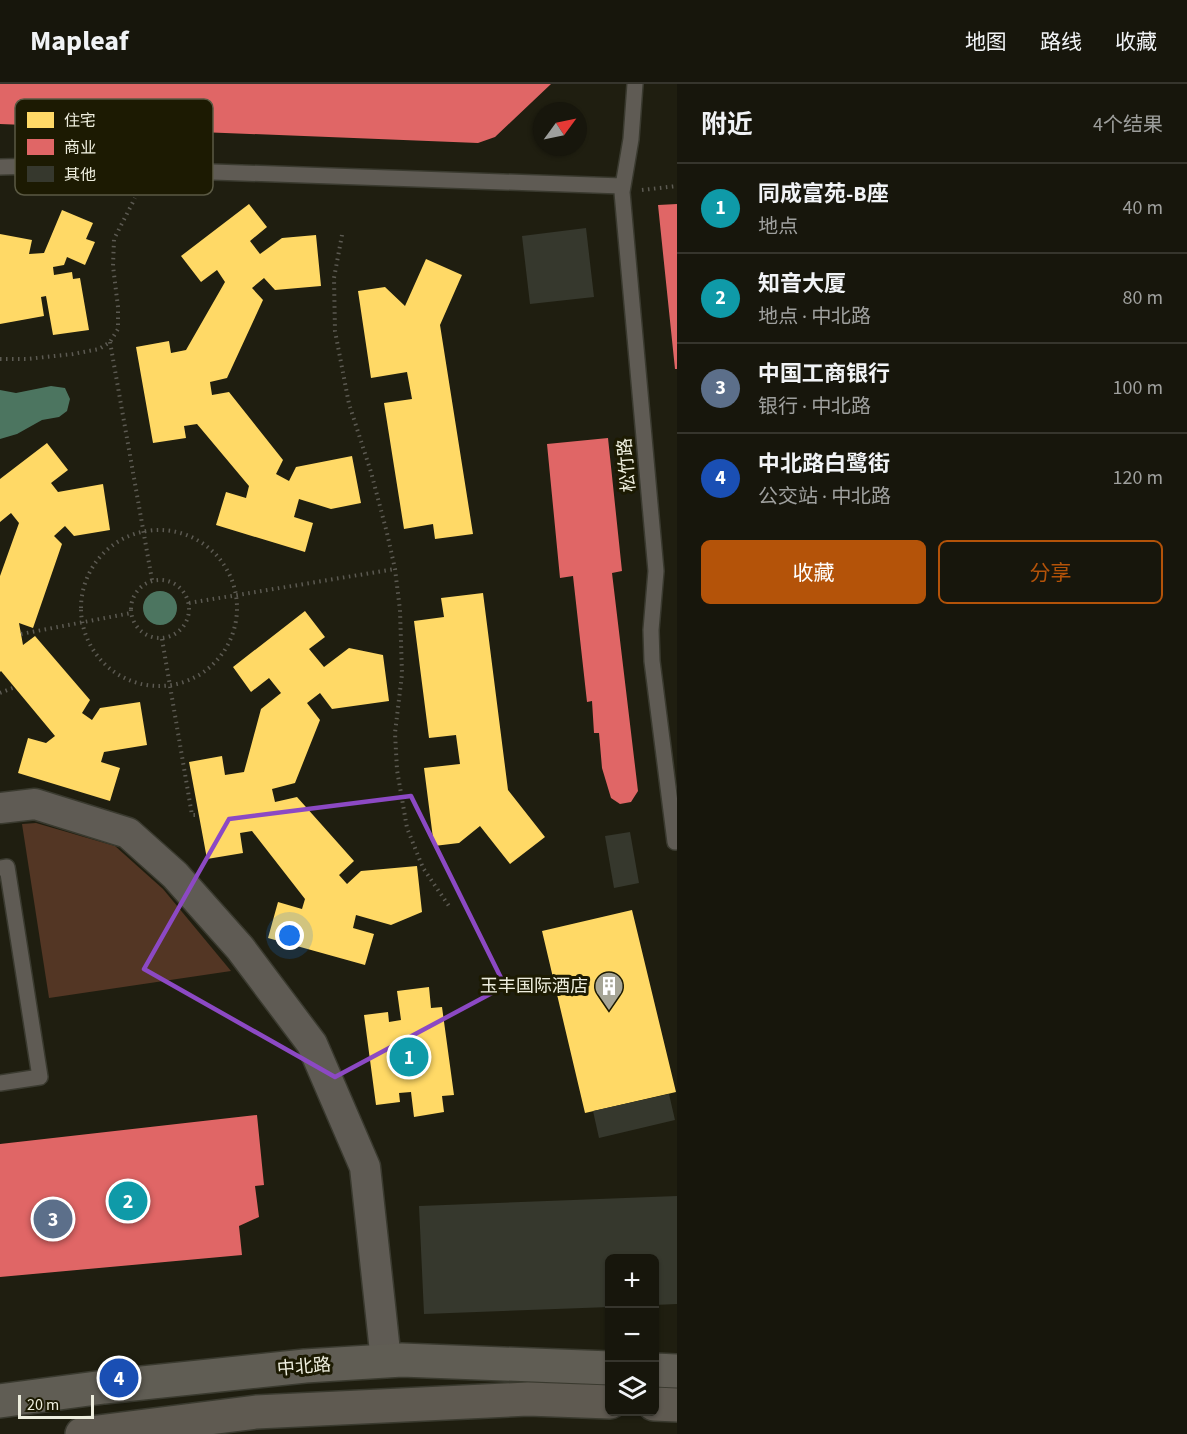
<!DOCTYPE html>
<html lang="zh">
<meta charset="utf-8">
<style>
body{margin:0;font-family:"Source Sans 3","Noto Sans SC",sans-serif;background:#24231a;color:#f1f3f6}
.controls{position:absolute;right:18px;bottom:18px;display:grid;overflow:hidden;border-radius:9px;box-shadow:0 2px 4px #0004}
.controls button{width:54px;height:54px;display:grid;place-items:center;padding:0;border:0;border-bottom:2px solid #36352d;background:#17160c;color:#f1f3f6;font:30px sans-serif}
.compass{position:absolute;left:533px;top:18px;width:54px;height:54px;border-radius:50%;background:#17160c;box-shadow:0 2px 4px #0004;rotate:57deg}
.scale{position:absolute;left:18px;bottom:15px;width:76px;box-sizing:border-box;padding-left:6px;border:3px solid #eeeede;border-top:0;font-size:16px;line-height:21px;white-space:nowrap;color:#eeeede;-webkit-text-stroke:4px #1c1a02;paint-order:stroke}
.you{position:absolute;left:290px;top:852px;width:21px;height:21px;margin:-15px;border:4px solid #fff;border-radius:50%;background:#1a73e8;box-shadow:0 0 0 9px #1a73e833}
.badge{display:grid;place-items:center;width:39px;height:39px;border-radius:50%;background:#b45309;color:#fff;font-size:20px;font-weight:700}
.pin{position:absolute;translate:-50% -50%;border:3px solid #fff;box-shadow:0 2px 6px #0006}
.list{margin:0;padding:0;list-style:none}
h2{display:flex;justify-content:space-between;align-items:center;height:78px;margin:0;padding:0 24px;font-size:26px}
h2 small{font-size:20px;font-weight:400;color:#9e9f9d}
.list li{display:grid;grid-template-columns:39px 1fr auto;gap:18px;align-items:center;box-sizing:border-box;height:90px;padding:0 24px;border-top:2px solid #36352d}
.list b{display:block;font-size:22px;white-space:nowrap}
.list p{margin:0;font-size:20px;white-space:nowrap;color:#9e9f9d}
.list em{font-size:20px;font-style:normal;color:#9e9f9d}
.actions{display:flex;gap:12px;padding:18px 24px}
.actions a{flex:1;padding:14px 0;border:2px solid #b45309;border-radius:9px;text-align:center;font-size:21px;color:#b45309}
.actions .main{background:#b45309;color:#fff}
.icon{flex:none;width:33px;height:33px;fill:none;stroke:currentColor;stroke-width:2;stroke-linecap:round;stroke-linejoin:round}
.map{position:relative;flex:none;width:677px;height:1350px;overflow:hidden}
header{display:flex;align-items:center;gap:36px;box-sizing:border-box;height:84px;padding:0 30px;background:#17160c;border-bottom:2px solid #36352d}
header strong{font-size:28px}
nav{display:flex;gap:33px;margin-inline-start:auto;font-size:21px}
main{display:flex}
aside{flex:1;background:#17160c}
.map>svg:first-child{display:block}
.green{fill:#533624}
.water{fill:#4c7560}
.homes{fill:#ffd966}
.shops{fill:#e06666}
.building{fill:#36382d}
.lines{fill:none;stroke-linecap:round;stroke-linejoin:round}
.service-casing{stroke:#3a3a2f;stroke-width:18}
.minor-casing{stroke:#3a3a2f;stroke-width:33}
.secondary-casing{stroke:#3a3a2f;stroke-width:36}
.primary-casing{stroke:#3a3a2f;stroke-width:36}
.path{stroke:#5c5a52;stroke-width:4;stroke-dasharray:1.5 4.5;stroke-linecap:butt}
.service{stroke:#5f5b54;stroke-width:15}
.minor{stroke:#5f5b54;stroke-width:30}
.secondary{stroke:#605d54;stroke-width:33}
.primary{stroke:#5f5a51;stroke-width:33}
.marked{fill:none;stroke:#8c49c4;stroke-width:4.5;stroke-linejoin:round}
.labels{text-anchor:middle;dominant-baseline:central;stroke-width:6;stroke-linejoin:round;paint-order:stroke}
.street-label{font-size:18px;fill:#eeeede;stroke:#1c1a02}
.poi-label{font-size:18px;fill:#eeeede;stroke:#1c1a02;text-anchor:end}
.key{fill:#1c1a02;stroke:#5b5a44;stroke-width:1.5}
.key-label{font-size:16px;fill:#eeeede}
</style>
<header>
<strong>Mapleaf</strong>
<nav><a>地图</a><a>路线</a><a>收藏</a></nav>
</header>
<main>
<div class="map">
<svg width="677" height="1350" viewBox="0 0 677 1350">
<rect width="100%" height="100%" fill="#1f1e10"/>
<path class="green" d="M36,739L115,762L163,805L231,887L49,914L22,740Z"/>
<path class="water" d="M51,302L65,304L70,315L67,327L59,333L42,336L17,350L0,355V306L16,309Z
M143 524a17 17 0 1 1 34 0a17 17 0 1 1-34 0Z"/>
<path class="homes" d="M249,120L267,143L250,157L260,170L282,154L316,151L321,202L275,206L264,194L252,204L263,216L227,294L210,298L212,311L229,308L283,376L276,390L289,397L296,383L352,372L361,419L331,425L299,415L294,433L313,439L305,468L216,441L226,408L246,414L249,402L197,340L184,342L186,354L153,359L136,263L169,257L171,269L186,266L225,198L217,186L201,198L181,172Z
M62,126L93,139L86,155L95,158L85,181L67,173L64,181L53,183L54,191L72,188L73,195L80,194L89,246L53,251L46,212L41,213L44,232L0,240V150L32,156L29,170L44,169Z
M426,175L462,191L440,241L473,450L435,455L433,440L404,445L384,319L412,315L407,288L371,294L358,207L385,203L405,222Z
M47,359L68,386L51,399L58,408L103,400L110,446L74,452L65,442L54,452L62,460L33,544L19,539L23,561L35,552L90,616L82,629L92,636L100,624L140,618L147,661L104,668L101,678L120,684L110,717L18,689L28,654L46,659L55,652L1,587L0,588V492L19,439L11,429L0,438V395Z
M483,509L508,706L545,753L510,780L480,742L459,759L434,762L424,684L460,680L456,651L429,654L414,537L444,533L441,514Z
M305,527L325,553L309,565L324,583L349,564L383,571L389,617L332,625L320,609L307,619L320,636L295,699L272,705L275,718L297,713L354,777L339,791L347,800L361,787L417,782L422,828L391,841L356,831L353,844L374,850L365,881L268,854L278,818L302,825L305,815L252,747L240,749L243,769L207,775L189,678L222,672L225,691L244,688L261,625L281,609L269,594L251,608L233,583Z
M632,826L676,1008L585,1029L542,847Z
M429,903L431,924L442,923L454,1011L442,1012L444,1028L414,1033L411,1008L399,1009L400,1018L376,1021L364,931L388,928L389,938L401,936L397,907Z"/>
<path class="shops" d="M0,0H551L495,53L478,59L0,40Z
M677,120V285H675L658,121Z
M608,354L622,487L612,489L638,707L631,718L620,720L611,714L602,684L599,649H594L592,617L587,618L573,492L560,494L547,360Z
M257,1031L264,1101L255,1102L259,1133L239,1142L242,1171L0,1193V1060Z"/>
<path class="building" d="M586,144L594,213L530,220L522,152Z
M630,748L639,799L614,804L605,752Z
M669,1010L675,1036L599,1054L593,1027Z
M677,1112V1220L654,1221V1174H610V1223L424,1230L419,1122Z"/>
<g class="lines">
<g class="service-casing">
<path id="service" d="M635,0L631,55L622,108L656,487L651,546L652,577L675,758L677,757
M0,83L40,82L622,102
M0,784L7,783L40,993L0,999"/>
</g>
<g class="minor-casing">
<path id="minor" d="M0,724L35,720L128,749L175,791L240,864L312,960L365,1083L386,1277"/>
</g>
<g class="secondary-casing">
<path id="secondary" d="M654,1286L677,1287
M0,1317L104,1303L305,1282L402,1276L610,1284"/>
</g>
<g class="primary-casing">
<path id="primary" d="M654,1320L677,1321
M82,1350L256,1328L528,1315L610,1318"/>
</g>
<path class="path" d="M642,106L677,102
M342,151L334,194L335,247L349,320L371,388L387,449L395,485L400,526L402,590L395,649L397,686L407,744L423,784L449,822
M110,258L152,496
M0,275H27L73,270L99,265L110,258L118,245V223L113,182L114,155L135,114
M81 524a78 78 0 1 1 156 0a78 78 0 1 1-156 0Z
M131 525a29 29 0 1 1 58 0a29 29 0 1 1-58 0Z
M189,519L395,485
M21,550L131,529
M162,555L192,731H198
M0,609L15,603"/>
<use href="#service" class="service"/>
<use href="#minor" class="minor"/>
<use href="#secondary" class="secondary"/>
<use href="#primary" class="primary"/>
</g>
<path class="marked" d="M411,712L505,902L335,993L144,885L229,735Z"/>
<defs>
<g id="building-pin" transform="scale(1.5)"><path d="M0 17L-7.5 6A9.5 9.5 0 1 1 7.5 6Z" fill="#a6a596" stroke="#1c1a02"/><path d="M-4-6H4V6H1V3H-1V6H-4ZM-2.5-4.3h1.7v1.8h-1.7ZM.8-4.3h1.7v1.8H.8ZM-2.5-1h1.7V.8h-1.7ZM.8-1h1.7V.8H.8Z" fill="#fff"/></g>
</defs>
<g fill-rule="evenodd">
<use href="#building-pin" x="609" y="902"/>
</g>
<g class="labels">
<g class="street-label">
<text transform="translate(627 381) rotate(-95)">松竹路</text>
<text transform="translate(304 1283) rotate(-5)">中北路</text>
</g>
<g class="poi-label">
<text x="588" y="902">玉丰国际酒店</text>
</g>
</g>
<rect x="15" y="15" width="198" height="96" rx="9" class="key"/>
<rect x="27" y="28" width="27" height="16" fill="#ffd966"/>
<rect x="27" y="55" width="27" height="16" fill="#e06666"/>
<rect x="27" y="82" width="27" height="16" fill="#36382d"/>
<g class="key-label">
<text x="64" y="42">住宅</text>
<text x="64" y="69">商业</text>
<text x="64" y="96">其他</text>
</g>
</svg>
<div class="controls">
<button>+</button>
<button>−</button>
<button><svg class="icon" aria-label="layers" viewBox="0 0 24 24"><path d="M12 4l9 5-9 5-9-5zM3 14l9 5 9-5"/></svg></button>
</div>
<svg class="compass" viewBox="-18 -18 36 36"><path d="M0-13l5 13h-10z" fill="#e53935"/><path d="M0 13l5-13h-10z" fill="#9e9f9d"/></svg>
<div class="scale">20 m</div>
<div class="you"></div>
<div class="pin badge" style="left:409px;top:973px;background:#0f9aa8">1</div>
<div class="pin badge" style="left:128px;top:1117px;background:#0f9aa8">2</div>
<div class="pin badge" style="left:53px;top:1135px;background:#5c6f8a">3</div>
<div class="pin badge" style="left:119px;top:1294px;background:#1a4fb4">4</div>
</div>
<aside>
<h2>附近<small>4个结果</small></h2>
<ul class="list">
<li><span class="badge" style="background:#0f9aa8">1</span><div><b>同成富苑-B座</b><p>地点</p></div><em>40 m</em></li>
<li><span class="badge" style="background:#0f9aa8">2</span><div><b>知音大厦</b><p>地点 · 中北路</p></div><em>80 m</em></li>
<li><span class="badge" style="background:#5c6f8a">3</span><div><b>中国工商银行</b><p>银行 · 中北路</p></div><em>100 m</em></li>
<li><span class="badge" style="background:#1a4fb4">4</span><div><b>中北路白鹭街</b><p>公交站 · 中北路</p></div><em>120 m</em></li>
</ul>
<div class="actions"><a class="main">收藏</a><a>分享</a></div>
</aside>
</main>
